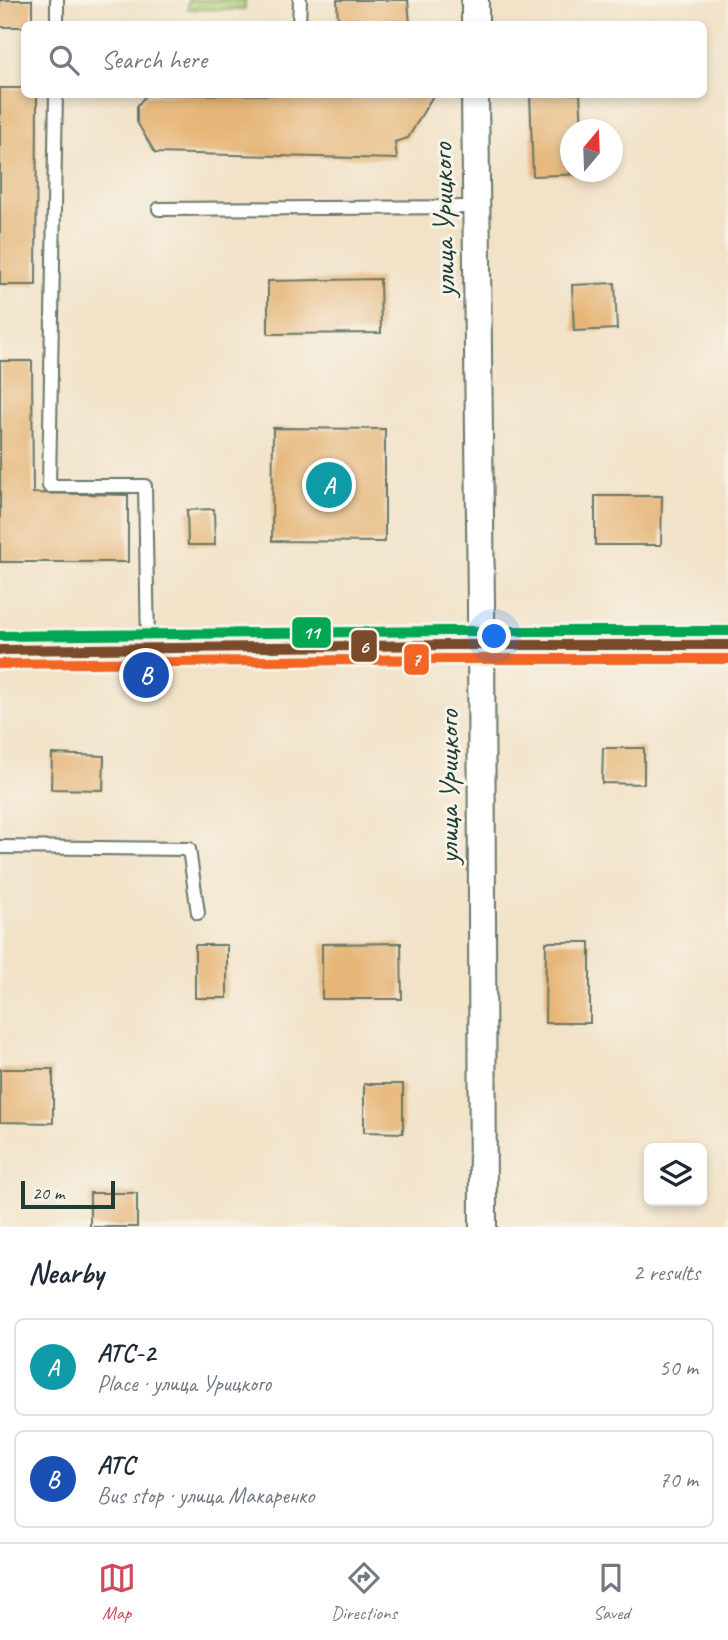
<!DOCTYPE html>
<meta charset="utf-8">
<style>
body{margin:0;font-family:Caveat,sans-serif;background:#f6f6f7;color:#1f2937}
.controls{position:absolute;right:21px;bottom:21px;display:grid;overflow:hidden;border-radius:10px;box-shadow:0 4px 10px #0003}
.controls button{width:63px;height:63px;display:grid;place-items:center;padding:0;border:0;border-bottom:2px solid #e0e1e3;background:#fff;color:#1f2937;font:35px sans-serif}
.compass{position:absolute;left:560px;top:119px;width:63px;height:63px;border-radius:50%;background:#fff;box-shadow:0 4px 10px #0003;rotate:19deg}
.scale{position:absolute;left:21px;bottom:18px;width:94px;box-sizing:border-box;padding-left:7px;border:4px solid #1f3d34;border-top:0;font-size:19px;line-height:24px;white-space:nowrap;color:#1f3d34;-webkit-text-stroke:5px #f7f3e8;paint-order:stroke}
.you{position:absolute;left:495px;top:637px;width:24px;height:24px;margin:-18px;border:5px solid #fff;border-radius:50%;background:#1a73e8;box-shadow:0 0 0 10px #1a73e833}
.badge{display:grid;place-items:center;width:46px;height:46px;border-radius:50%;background:#d1495b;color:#fff;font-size:23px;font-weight:700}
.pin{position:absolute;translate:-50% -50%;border:4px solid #fff;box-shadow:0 2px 7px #0006}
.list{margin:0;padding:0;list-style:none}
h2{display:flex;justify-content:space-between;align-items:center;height:91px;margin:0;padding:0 28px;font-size:30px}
h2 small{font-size:23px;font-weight:400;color:#747a83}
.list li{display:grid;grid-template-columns:46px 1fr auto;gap:21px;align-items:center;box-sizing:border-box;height:98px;margin:0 14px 14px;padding:0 14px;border:2px solid #e0e1e3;border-radius:10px}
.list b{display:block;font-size:26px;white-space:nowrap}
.list p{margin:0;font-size:23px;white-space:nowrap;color:#747a83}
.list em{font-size:23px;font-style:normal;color:#747a83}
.icon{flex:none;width:38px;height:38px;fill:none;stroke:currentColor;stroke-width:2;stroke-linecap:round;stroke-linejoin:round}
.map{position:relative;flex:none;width:728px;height:1227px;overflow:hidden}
.search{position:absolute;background:#fff;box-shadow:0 4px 10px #0003;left:21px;right:21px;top:21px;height:77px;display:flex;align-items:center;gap:18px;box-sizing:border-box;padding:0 24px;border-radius:10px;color:#747a83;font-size:26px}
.sheet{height:315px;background:#fff}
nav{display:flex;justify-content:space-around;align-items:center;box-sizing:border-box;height:98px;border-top:2px solid #e0e1e3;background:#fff;font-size:19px;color:#747a83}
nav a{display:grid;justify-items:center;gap:4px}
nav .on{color:#d1495b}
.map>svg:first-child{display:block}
.green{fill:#aeca71;stroke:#668452;stroke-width:2}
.building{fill:#e6b678}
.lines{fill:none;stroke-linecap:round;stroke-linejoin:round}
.lane-casing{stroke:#697767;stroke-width:16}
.street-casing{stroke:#697767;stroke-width:30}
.secondary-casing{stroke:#697767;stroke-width:40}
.lane{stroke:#fff;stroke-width:12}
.street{stroke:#fff;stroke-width:26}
.secondary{stroke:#fff;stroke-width:37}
.bus-1-casing{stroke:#f7f3e8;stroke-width:16}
.bus-2-casing{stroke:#f7f3e8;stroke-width:16}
.bus-3-casing{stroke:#f7f3e8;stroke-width:16}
.bus-1{stroke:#7a4b2a;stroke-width:10}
.bus-2{stroke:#f26522;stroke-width:10}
.bus-3{stroke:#00a651;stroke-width:10}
.labels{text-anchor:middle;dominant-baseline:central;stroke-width:6;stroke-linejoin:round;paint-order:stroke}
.street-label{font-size:30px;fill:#1f3d34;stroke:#f7f3e8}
.line-badge{stroke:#f7f3e8;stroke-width:2.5}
.badge-label{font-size:19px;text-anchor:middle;font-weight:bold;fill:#fff}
</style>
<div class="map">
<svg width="728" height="1227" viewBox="0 0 728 1227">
<rect width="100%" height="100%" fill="#f7f3e8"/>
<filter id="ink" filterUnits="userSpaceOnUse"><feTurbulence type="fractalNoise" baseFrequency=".0143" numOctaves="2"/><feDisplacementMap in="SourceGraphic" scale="14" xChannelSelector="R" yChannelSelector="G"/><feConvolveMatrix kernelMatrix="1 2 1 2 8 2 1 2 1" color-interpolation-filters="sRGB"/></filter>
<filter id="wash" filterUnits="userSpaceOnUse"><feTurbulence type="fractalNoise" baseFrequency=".00686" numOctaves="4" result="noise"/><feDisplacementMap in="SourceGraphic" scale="28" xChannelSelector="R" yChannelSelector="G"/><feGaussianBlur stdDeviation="1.57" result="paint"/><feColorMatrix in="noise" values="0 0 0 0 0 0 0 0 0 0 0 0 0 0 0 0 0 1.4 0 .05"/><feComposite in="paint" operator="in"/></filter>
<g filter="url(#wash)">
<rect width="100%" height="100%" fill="#f2e2c7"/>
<path class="green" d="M188,0H245V10L188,9Z"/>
<g id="blocks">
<path class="building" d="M0,0H32V24H24V27H0Z
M337,0H408L410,24H338Z
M0,88H24V94H37L36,285H0Z
M434,94L408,138L395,142L397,159L155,153L137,122V106L146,95Z
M530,94H580L582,130H570V172H584V174L533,176Z
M380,279L381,333L268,334V281Z
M615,283L617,329L574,331L572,285Z
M0,361H32L33,493L128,495V562H0Z
M273,428L385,429V542L272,541Z
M595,496H662L661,545H595Z
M214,509L215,545H188L187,510Z
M603,748H644V784L602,783Z
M52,754L104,756L103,790L51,789Z
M546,942H590V1023H545Z
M401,943L402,999H322V944Z
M195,945H227V998H195Z
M0,1069H53V1123L0,1122Z
M364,1084H403V1133L364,1132Z
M90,1193H137V1227H90Z"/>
</g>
</g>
<g filter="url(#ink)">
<use href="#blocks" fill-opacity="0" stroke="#697767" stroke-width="2"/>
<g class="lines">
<g class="lane-casing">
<path id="lane" d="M57,24V0
M299,24L300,0
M56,94L49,486H145L148,644
M159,209L475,207
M0,847L189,849L198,913"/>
</g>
<g class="street-casing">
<path id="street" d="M475,0V24
M475,94L481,604L483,1227"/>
</g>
<g class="secondary-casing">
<path id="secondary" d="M0,650L447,645H728"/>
</g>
<use href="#lane" class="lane"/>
<use href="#street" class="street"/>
<use href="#secondary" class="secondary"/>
<g class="bus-1-casing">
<path id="bus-1" d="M0,650L447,645H728"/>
</g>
<g class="bus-2-casing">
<path id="bus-2" d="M0,664L447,659H728"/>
</g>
<g class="bus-3-casing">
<path id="bus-3" d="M0,636L447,631H728"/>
</g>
<use href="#bus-1" class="bus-1"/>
<use href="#bus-2" class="bus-2"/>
<use href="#bus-3" class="bus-3"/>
</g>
</g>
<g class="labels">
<g class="street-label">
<text transform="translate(443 220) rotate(-91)">улица Урицкого</text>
<text transform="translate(448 787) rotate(-90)">улица Урицкого</text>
</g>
</g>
<g class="line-badge">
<rect x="291" y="616" width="41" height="33" rx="7" fill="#00a651"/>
<rect x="350" y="629" width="28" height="34" rx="7" fill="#7a4b2a"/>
<rect x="403" y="643" width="27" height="33" rx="7" fill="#f26522"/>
</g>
<g class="badge-label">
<text x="311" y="639">11</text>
<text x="364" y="653">6</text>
<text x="416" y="666">7</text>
</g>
</svg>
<div class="controls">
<button><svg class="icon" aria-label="layers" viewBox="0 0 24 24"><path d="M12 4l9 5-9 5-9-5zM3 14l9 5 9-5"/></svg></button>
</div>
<svg class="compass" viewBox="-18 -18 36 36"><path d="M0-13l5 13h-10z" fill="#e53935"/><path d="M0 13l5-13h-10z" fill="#747a83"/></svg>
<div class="scale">20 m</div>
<div class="you"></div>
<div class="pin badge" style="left:329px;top:485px;background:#0f9aa8">A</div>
<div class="pin badge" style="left:146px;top:675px;background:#1a4fb4">B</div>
<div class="search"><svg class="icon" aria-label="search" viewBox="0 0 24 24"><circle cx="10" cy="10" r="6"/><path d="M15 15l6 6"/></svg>Search here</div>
</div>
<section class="sheet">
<h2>Nearby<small>2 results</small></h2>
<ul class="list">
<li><span class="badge" style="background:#0f9aa8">A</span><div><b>АТС-2</b><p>Place · улица Урицкого</p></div><em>50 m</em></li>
<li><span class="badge" style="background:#1a4fb4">B</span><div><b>АТС</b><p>Bus stop · улица Макаренко</p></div><em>70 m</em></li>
</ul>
</section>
<nav>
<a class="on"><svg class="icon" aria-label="map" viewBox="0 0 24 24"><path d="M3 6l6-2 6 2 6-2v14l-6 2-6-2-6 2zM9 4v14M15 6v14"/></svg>Map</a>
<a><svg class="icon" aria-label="directions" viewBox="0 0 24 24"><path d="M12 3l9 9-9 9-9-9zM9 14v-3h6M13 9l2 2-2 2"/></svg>Directions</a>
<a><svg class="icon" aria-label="saved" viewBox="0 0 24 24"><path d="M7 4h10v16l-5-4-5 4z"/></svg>Saved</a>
</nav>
